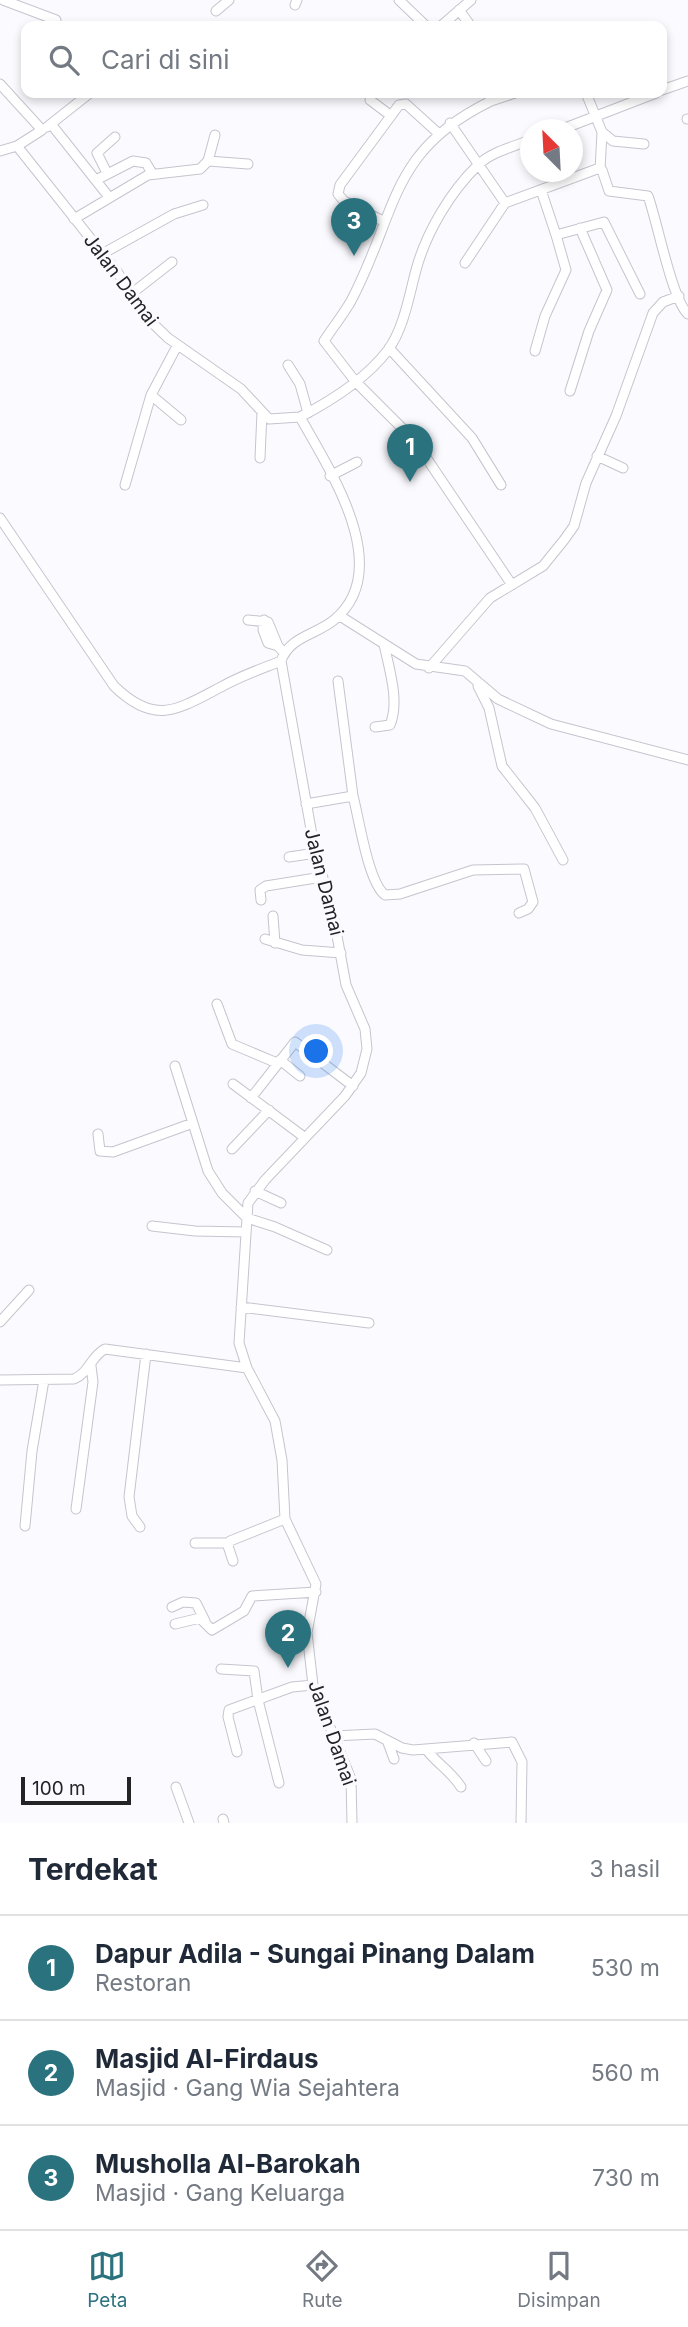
<!DOCTYPE html>
<html lang="id">
<meta charset="utf-8">
<style>
body{margin:0;font-family:Inter,sans-serif;background:#f2f2f3;color:#1f2937}
.compass{position:absolute;left:520px;top:119px;width:63px;height:63px;border-radius:50%;background:#fff;box-shadow:0 4px 10px #0003;rotate:336deg}
.scale{position:absolute;left:21px;bottom:18px;width:110px;box-sizing:border-box;padding-left:7px;border:4px solid #242427;border-top:0;font-size:19px;line-height:24px;white-space:nowrap;color:#242427;-webkit-text-stroke:5px #fbfbff;paint-order:stroke}
.you{position:absolute;left:317px;top:1052px;width:24px;height:24px;margin:-18px;border:5px solid #fff;border-radius:50%;background:#1a73e8;box-shadow:0 0 0 10px #1a73e833}
.badge{display:grid;place-items:center;width:46px;height:46px;border-radius:50%;background:#2b727f;color:#fff;font-size:23px;font-weight:700}
.pin{position:absolute;translate:-50% -58px;filter:drop-shadow(0 2px 4px #0008)}
.pin::after{content:'';position:absolute;top:37px;width:24px;height:21px;background:inherit;clip-path:polygon(0 0,100% 0,50% 100%)}
.list{margin:0;padding:0;list-style:none}
h2{display:flex;justify-content:space-between;align-items:center;height:91px;margin:0;padding:0 28px;font-size:30px}
h2 small{font-size:23px;font-weight:400;color:#747a83}
.list li{display:grid;grid-template-columns:46px 1fr auto;gap:21px;align-items:center;box-sizing:border-box;height:105px;padding:0 28px;border-top:2px solid #e0e1e3}
.list b{display:block;font-size:26px;white-space:nowrap}
.list p{margin:0;font-size:23px;white-space:nowrap;color:#747a83}
.list em{font-size:23px;font-style:normal;color:#747a83}
.icon{flex:none;width:38px;height:38px;fill:none;stroke:currentColor;stroke-width:2;stroke-linecap:round;stroke-linejoin:round}
.map{position:relative;flex:none;width:688px;height:1823px;overflow:hidden}
.search{position:absolute;background:#fff;box-shadow:0 4px 10px #0003;left:21px;right:21px;top:21px;height:77px;display:flex;align-items:center;gap:18px;box-sizing:border-box;padding:0 24px;border-radius:14px;color:#747a83;font-size:26px}
.sheet{height:406px;background:#fff}
nav{display:flex;justify-content:space-around;align-items:center;box-sizing:border-box;height:98px;border-top:2px solid #e0e1e3;background:#fff;font-size:19px;color:#747a83}
nav a{display:grid;justify-items:center;gap:4px}
nav .on{color:#2b727f}
.map>svg:first-child{display:block}
.lines{fill:none;stroke-linecap:round;stroke-linejoin:round}
.minor-casing{stroke:#c4c5ce;stroke-width:11}
.minor{stroke:#fff;stroke-width:9}
.labels{text-anchor:middle;dominant-baseline:central;stroke-width:7;stroke-linejoin:round;paint-order:stroke}
.street-label{font-size:19px;fill:#242427;stroke:#fbfbff}
</style>
<div class="map">
<svg width="688" height="1823" viewBox="0 0 688 1823">
<rect width="100%" height="100%" fill="#fbfbff"/>
<g class="lines">
<g class="minor-casing">
<path id="minor" d="M3,0L56,20
M399,0L426,26
M295,5L297,0
M459,10L470,25
M216,11L229,0
M441,26L471,0
M0,84L42,130L17,146L118,273L142,313L168,338L241,389L269,419L300,417C329,469 396,569 334,620C316,635 290,636 281,661L314,846L333,914L346,985L365,1029L367,1049L361,1073L345,1096L265,1180L248,1203L239,1343L247,1368L275,1421L282,1460L285,1519L316,1584L307,1633L313,1685L351,1779L352,1823
M662,90L688,81
M488,93L491,101C388,151 398,212 351,301C343,315 333,327 324,341L355,381L415,441L512,585
M586,93L602,132L600,170
M370,100L390,115
M491,101L515,93
M687,119H688
M450,123L505,203L597,169L602,170L609,191L648,196C657,220 672,300 688,314
M51,124L109,197
M47,127L90,93
M560,130L656,93
M602,132L613,141L644,144
M0,151L17,146
M208,161L215,135
M107,173L97,153L115,137
M96,180L133,161L146,163L152,173
M541,190L556,235L604,222L640,294
M74,219L148,175L200,169L208,161L248,164
M383,221L344,201L338,194L340,185L399,105L406,104L438,133
M102,254L174,214L203,205
M465,263L505,203
M131,294L172,262
M389,348L472,438L501,485
M535,351L545,316L566,270L556,235
M288,365L300,384L308,413
M570,391L589,331L607,290L580,228
M151,395L181,420
M300,417C331,401 366,379 388,350C404,328 409,296 416,270C426,233 450,192 478,165C491,152 513,147 530,140
M597,456L623,468
M260,458L262,412
M330,476L357,462
M125,485L151,395L177,346
M0,518L114,686C155,726 177,710 221,687C240,676 261,669 281,661
M340,616L416,664L465,671L498,699L551,724L688,760
M248,620L268,622L278,646L284,653
M264,620L263,630L268,643L278,646
M429,668L490,598L543,566L564,540L574,526L586,483L616,416L653,313L663,302L679,296
M338,681L353,796
M478,686L489,708L502,766L535,808L563,860
M375,727L390,725C400,701 389,669 384,644
M306,804L353,796C359,818 368,882 385,895L400,894L473,870L524,869L533,902L528,909L519,913
M289,857L316,853
M261,900L260,890L266,886L322,877
M273,916L275,943
M265,939L302,950L341,953
M217,1004L232,1044L277,1063
M280,1060L300,1076
M175,1066L208,1171L222,1193L247,1218L275,1227L327,1250
M233,1084L304,1137
M251,1098L295,1042L353,1086
M98,1134L100,1151L113,1152L193,1123
M232,1149L269,1110
M255,1191L281,1203
M152,1226L195,1231L246,1232
M241,1307L369,1323
M0,1322L29,1290
M0,1380L74,1379C90,1372 91,1356 105,1349L247,1368
M76,1509L93,1382L91,1366
M25,1526L32,1451L44,1380
M140,1527L132,1516L129,1497L146,1354
M195,1543H229
M233,1561L228,1546L230,1541L285,1519
M172,1607L183,1602L196,1603L205,1621
M175,1624L200,1618L212,1630L244,1611L252,1596L316,1592
M221,1669L254,1671L258,1700L279,1783
M334,1736L375,1734L402,1748L413,1750L512,1742L522,1762L521,1823
M387,1740L394,1759
M474,1743L486,1761
M426,1749C436,1763 451,1771 461,1787
M237,1752L228,1717L229,1710L292,1687L313,1685
M176,1787L189,1823
M223,1819L224,1823"/>
</g>
<use href="#minor" class="minor"/>
</g>
<g class="labels">
<g class="street-label">
<text transform="translate(121 280) rotate(53)">Jalan Damai</text>
<text transform="translate(324 882) rotate(76)">Jalan Damai</text>
<text transform="translate(332 1733) rotate(71)">Jalan Damai</text>
</g>
</g>
</svg>
<svg class="compass" viewBox="-18 -18 36 36"><path d="M0-13l5 13h-10z" fill="#e53935"/><path d="M0 13l5-13h-10z" fill="#747a83"/></svg>
<div class="scale">100 m</div>
<div class="you"></div>
<div class="pin badge" style="left:410px;top:482px">1</div>
<div class="pin badge" style="left:288px;top:1668px">2</div>
<div class="pin badge" style="left:354px;top:256px">3</div>
<div class="search"><svg class="icon" aria-label="search" viewBox="0 0 24 24"><circle cx="10" cy="10" r="6"/><path d="M15 15l6 6"/></svg>Cari di sini</div>
</div>
<section class="sheet">
<h2>Terdekat<small>3 hasil</small></h2>
<ul class="list">
<li><span class="badge">1</span><div><b>Dapur Adila - Sungai Pinang Dalam</b><p>Restoran</p></div><em>530 m</em></li>
<li><span class="badge">2</span><div><b>Masjid Al-Firdaus</b><p>Masjid · Gang Wia Sejahtera</p></div><em>560 m</em></li>
<li><span class="badge">3</span><div><b>Musholla Al-Barokah</b><p>Masjid · Gang Keluarga</p></div><em>730 m</em></li>
</ul>
</section>
<nav>
<a class="on"><svg class="icon" aria-label="map" viewBox="0 0 24 24"><path d="M3 6l6-2 6 2 6-2v14l-6 2-6-2-6 2zM9 4v14M15 6v14"/></svg>Peta</a>
<a><svg class="icon" aria-label="directions" viewBox="0 0 24 24"><path d="M12 3l9 9-9 9-9-9zM9 14v-3h6M13 9l2 2-2 2"/></svg>Rute</a>
<a><svg class="icon" aria-label="saved" viewBox="0 0 24 24"><path d="M7 4h10v16l-5-4-5 4z"/></svg>Disimpan</a>
</nav>
